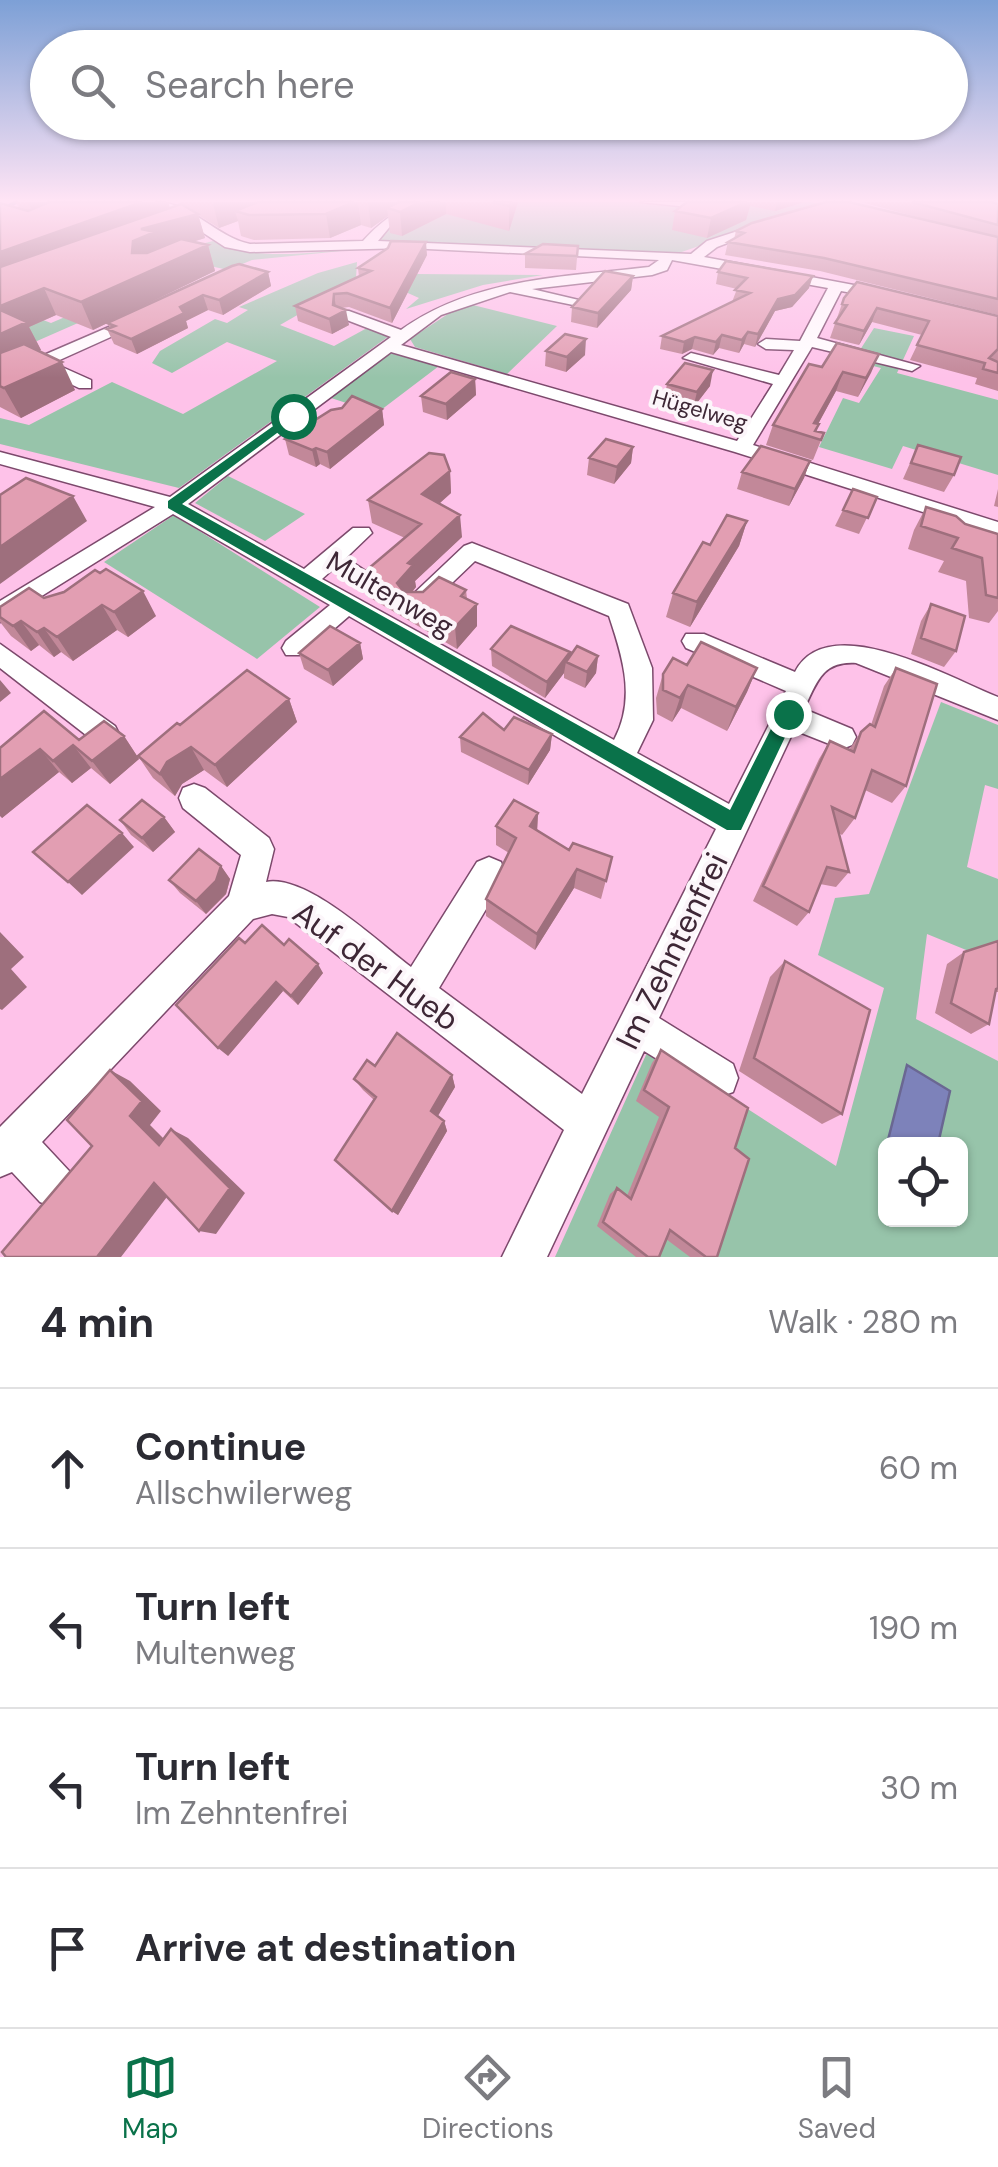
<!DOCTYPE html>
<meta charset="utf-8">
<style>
body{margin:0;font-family:"DM Sans",sans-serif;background:#f7f7f7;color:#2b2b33}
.controls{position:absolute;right:30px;bottom:30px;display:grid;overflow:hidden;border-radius:15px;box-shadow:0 2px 8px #0004}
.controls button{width:90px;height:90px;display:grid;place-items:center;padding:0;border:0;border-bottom:2px solid #e1e1e2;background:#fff;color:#2b2b33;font:50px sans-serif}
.stop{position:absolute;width:30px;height:30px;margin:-22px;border:8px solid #0a724a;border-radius:50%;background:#fff}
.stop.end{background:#0a724a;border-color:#fff;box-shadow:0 2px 10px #0008}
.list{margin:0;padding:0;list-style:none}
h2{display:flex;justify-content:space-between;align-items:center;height:130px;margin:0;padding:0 40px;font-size:42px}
h2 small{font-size:32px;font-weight:400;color:#7c7c81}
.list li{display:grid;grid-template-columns:65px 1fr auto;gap:30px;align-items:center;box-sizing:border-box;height:160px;padding:0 40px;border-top:2px solid #e1e1e2}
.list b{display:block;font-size:38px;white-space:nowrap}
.list p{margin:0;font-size:32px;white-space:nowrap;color:#7c7c81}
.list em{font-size:32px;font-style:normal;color:#7c7c81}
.icon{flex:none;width:55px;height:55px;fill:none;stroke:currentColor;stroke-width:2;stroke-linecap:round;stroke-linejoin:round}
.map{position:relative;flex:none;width:998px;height:1257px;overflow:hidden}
.search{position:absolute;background:#fff;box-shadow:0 2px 8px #0004;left:30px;right:30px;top:30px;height:110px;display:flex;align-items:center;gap:25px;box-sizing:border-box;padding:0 35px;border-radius:55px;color:#7c7c81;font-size:38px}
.sheet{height:770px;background:#fff}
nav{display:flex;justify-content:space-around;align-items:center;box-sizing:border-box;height:140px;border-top:2px solid #e1e1e2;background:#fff;font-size:28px;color:#7c7c81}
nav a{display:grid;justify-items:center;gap:5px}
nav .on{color:#0a724a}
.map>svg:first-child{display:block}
.green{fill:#97c4aa;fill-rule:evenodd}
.water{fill:#7d82ba;stroke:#6a6792;stroke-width:2.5}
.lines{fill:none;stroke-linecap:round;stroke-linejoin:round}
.stream{stroke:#6a6792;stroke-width:4}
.minor-casing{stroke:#7c496c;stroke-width:3}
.minor{fill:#fff;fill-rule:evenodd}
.wall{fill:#c28899}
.shaded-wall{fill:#9e6f7d}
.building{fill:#e29eb2;stroke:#9e6f7d;stroke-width:2.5}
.route{fill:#0a724a}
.labels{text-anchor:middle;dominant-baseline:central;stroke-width:8;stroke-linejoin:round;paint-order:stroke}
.far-street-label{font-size:22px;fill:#3e2736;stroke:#fcf6fa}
.street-label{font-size:28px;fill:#3e2736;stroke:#fcf6fa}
.near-street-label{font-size:32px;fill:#3e2736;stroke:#fcf6fa}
</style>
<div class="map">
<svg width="998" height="1257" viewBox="0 0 998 1257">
<rect width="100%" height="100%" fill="#fec2e9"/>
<path class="green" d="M436,202H811L819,204L676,254L376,240L396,222Z
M213,241C255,263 314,251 361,249L252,260L228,270L197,263L119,305L37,341L0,334L4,305L51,323L107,299L178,250Z
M357,262L355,295L320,302L280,325L334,346L367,328L389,336L179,488L0,444V418L29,425L112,382L183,414L277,361L227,342L172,373L152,363L160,351L215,319L227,323L248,310L239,307L318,273Z
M415,274L543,275L483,285L406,309L419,298L390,285Z
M473,305L557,326L507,374L415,347L410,339L454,310Z
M874,328L914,336L897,373L998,400V475L903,446L892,469L819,447L843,398L859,403L881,368L853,361Z
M390,353L439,366L377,413L331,398Z
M228,476L305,514L265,541L195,503Z
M174,515L320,607L257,659L104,562Z
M941,702L998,725V789L985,785L967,867L998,879V963L927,934L916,1019L998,1061V1257H555L650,1046L836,1166L884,988L818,955L835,898L869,894ZM886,1144H960V1220H886Z"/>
<path class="water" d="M907,1065L950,1091L938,1144H887Z"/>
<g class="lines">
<path class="stream" d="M0,211L16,202"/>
<g class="minor-casing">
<path id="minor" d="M156,202C191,202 216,237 250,244L363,241C384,218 406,202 438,202L392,224L378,241L691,254L707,241L769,221V227L717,247L704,257L891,292L893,295L886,299L841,291L817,338L920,366L912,371L812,347L753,445L998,522V536L735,452L391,352L188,504L304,569L353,528H369L372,533L346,558L379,580L375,586H359L332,570L322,579L614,740C636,699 623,658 609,616L475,561L429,605H411L408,599L464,546L472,543L628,604L652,668L653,720L637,753L729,804L786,691L686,648L682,641L686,634H704L795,672C828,608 949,678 998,697V720L856,663C822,661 817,682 804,709L852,729L856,737L852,745L842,749L794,730L659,1018L733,1064L738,1078L733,1092L719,1097L644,1051L547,1257H502L564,1130L288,917L272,914L253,919L42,1142L70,1172L76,1187L70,1202L55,1208L40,1202L12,1172L0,1177V1127L229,896L241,855L183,808L179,798L183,788L194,784L205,788L269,838L274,849L266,882C307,874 378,942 411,967L477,862L489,857L501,862L505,873L501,884L439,988L582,1094L716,829L349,616L304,655H286L282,648L286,641L330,605L173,514L0,622V601L155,507L0,464V452L170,497L391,337L339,317V311H349L401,330C473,278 564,277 649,267L659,260L407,248L250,252L225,247ZM672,260L828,288L800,341L766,339L758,344L766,349L794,350L779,375L691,353L683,358L773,384L737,441L401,345L441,315L510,292L583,307V301L532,289L652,275L667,270Z
M641,202H716L723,206L717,210Z
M139,314L147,319L144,322L53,363L91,380V388H79L39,369L0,385V374Z
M0,644L115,726L119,734L115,742L105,746L95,742L0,668Z"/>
</g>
<use href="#minor" class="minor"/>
</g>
<path class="wall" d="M16,202H168L170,208L181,204L179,202H518L509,231L446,214L402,236L390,233L388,216L371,228L361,225L330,238L254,240L241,236L238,221L219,228L198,215L205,238L193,242L208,245L215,271L93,330L56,315L29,327L41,350L39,351L75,390L21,418L0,407V203L19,208Z
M687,202H804L775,211L750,206L746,220L707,238L672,230L675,211Z
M861,202H998H992L998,204V315L820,271L725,255L728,242L734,239L736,231L946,225Z
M578,246L576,270L525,268V254Z
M427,255L392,323L349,307L341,308L349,325L332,334L298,321L295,306L359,277L358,268Z
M268,272L271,286L223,315L208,310L186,321L188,328L137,354L114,344L107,329L110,328L107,323Z
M718,272L809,288L792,307L775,311L755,347L744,344L739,353L719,348L713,355L692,349L682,354L660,349L662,336L732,302L737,289L716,284Z
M633,276L631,290L597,328L571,322L572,307Z
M844,298L998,316V391L975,384L977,378L910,360L922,335L872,322L859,345L830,338Z
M546,351L585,355L566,372L545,366Z
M879,354L858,397L836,391L818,424L817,431L824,433L813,460L766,445L773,425L822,367Z
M475,379L476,395L447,420L423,412L421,396Z
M667,384L710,386L693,408L664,400Z
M382,409L384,425L330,469L320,464L316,467L289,455L285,439Z
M918,445L954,475L944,492L903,479Z
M633,447L631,463L614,484L587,475L589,458Z
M810,461L804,478L789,506L737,489L742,472Z
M450,471L451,493L439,504L462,537L415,581L416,587L412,592L466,590L467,599L477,604V626L457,649L367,596L362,574L405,538L372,523L368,500Z
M998,489V507L994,506Z
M877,497L859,534L835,526L843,510Z
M926,507L965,524L998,534V611L989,623L969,618L966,581L938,572L944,561L908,549L914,530Z
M747,521L739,546L690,627L666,617L673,593L710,545Z
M64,592L156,616L128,637L117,630L73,661L61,652L54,657L39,645L31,651L11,636L0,622V607L44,598Z
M931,604L956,651L944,667L911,654L921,621Z
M360,643L363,659L333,686L304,669L299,653Z
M491,649L570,652V656H598L596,673L585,688L564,678V673L545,698L492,666Z
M687,665L757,668L747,692L727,731L681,708L672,722L657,714L656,698L663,674Z
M896,668L906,786L892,803L865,790L855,818L842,835L839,833L849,872L836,887L820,884L809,912L797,926L753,901L819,759L830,741L849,750L861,732L871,725L884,686Z
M289,699L297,722L227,787L204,770L182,784L175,796L153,778L138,756L180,725Z
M504,730L552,734L550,750L528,785L461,752L460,737Z
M124,736L139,759L110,784L91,768L72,783L59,772L2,818L0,748Z
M538,813L537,830L569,850L612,857L601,899L574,888L535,950L486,916V899L509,853L496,845V826Z
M164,817L175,832L153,852L131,835L120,820Z
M221,866L230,879L226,894L206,914L180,893L169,880Z
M998,941V992H996L989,1024L971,1034L935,1013L947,964L964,952Z
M245,943L284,945L323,973L298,1005L283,991L228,1056Z
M785,961L842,1114L822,1124L739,1071L770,977Z
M661,1050L735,1148L717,1257H690L666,1239L659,1257H636L597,1226L610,1194L617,1188L627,1196L659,1117L636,1101L652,1063Z
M375,1066L452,1075L455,1087L437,1116L444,1121L447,1131L398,1215L392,1211L374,1100L363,1090L354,1079Z"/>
<path class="shaded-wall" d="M28,202H80L36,220Z
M142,202H168L173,218L198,214L205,238L161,251L208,245L215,271L93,330L81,302L140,276L0,283V252Z
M216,202H285L249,216L235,211L238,221L219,228L213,204Z
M354,202H358L361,225L330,238L326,214Z
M370,202H417L387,208L388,216L371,228L368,203Z
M420,202H446V214L402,236L400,212Z
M511,202H518L509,231V206Z
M747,202H751L746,220L707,238L711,218Z
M777,202H804L775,211Z
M426,242L427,255L392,323L390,308Z
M268,272L271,286L223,315L219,300Z
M633,276L631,290L597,328L598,313Z
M813,276L809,288L792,307L775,311L755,347L758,334L778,299Z
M44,288L56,315L29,327L41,350L0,370V306Z
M334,294L336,308L346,310L349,325L332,334L329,319L333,305Z
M203,295L208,310L186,321L188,328L137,354L131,339L180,307Z
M877,308L872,322L859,345L864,331Z
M748,332L744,344L739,353L742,340Z
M722,335L719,348L713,355L716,342Z
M695,337L692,349L682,354L684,342Z
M586,339L585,355L566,372L567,357Z
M879,354L871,373L858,397L866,378Z
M62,362L75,390L21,418L4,388Z
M713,370L710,386L693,408L697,392Z
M843,372L836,391L811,437L814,423Z
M475,379L476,395L447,420L446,404Z
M382,409L384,425L330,469L327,452Z
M633,447L631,463L614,484L617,467Z
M316,448L320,464L316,467L312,450Z
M810,461L804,478L789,506L795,489Z
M450,471L451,493L424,517L422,494Z
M73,496L87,521L0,584V547Z
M460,515L462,537L415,581L416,587L406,599L397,583L408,563Z
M747,521L739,546L690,627L697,602Z
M143,591L156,616L128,637L114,612Z
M477,604V626L457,649L455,627Z
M102,605L117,630L73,661L57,637Z
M21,621L39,645L31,651L13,626Z
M44,628L61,652L54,657L37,632Z
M360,643L363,659L333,686L328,670Z
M570,652L569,663L566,662L564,673L545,698L547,682Z
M598,656L596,673L585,688L587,672Z
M757,668L747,692L727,731L736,707Z
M0,680L11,693L0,702Z
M688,685L681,708L672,722L680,698Z
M289,699L297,722L227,787L215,765Z
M552,734L550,750L528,785L529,770Z
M124,736L139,759L110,784L92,761Z
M73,745L91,768L72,783L53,761Z
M191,747L204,770L182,784L175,796L160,774L167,762Z
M40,749L59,772L2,818L0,816V779Z
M538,813L537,833L530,826Z
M164,817L175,832L153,852L142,838Z
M122,833L134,847L82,895L68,882Z
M221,866L230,879L226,894L206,914L196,901Z
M577,869L574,888L535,950L537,934Z
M0,932L24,957L11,969L27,987L2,1010L0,1009Z
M318,964L323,973L298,1005L291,996Z
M276,982L283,991L228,1056L218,1048Z
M110,1070L130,1081L161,1111L150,1125L177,1152L159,1145L130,1116Z
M452,1075L455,1087L435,1121L431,1111Z
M444,1121L447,1131L398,1215L392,1211Z
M171,1129L188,1138L245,1193L216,1234L199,1231Z
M154,1183L173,1189L121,1257H97Z"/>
<path class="building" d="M49,202H142L0,252V203L28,211Z
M258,202H354L326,214L249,215L235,211Z
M399,202H420L400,212L387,208Z
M493,202H511L509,206Z
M687,202H747L711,218L675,211Z
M826,202H849L998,237V299L824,258L728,242L744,233L736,231L752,223Z
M912,202H992L998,204V225Z
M181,204L198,214L141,229L155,232L133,241L132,253H147L181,239L208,245L81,302L44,288L0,306V267Z
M391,241L426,242L390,308L347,293L334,294L333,305L346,310L329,319L295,306L371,271L358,268L388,248Z
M543,244L578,246L577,256L525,254Z
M726,261L813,276L795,295L778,299L758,334L748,332L742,340L722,335L716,342L695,337L684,342L662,336L750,293L735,290L747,278L718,272Z
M239,264L268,272L219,300L203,295L180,307L184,313L131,339L107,329L115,326L107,323L232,266Z
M605,271L633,276L598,313L572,307Z
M857,282L998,316V349L989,358L998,362V373L983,369L985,363L917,345L929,321L877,308L864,331L835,323L847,305L842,304L844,298Z
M0,310L27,322L0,334Z
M565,334L586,339L567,357L546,351Z
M837,343L879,354L866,378L843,372L814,423L819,424L815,431L824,433L821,440L773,425L809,364L822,367Z
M24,344L62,362L4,388L0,386V353Z
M685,363L713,370L697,392L667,384Z
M451,372L475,379L446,404L421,396Z
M352,396L382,409L327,452L316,448L312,450L285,439L331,410L342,408Z
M606,439L633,447L617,467L589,458Z
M918,445L961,457L954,475L911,463Z
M761,446L810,461L795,489L742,472Z
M429,453L444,455L450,471L422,494L460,515L408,563L413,565L397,583L404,592H423L439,577L466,590L461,596L477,604L455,627L362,574L421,524L368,500Z
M26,478L73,496L0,547V495Z
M853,489L877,497L868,518L843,510Z
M926,507L956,516L965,524L998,534V598L986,595L982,558L952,548L958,538L921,526Z
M727,515L747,521L697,602L673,593L703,542L710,545Z
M106,569L143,591L114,612L102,605L57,637L44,628L37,632L21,621L13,626L0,617V607L29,588L44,598L64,592L95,570L100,573Z
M931,604L965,616L956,651L921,638Z
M330,626L360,643L328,670L299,653Z
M511,626L570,652L547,682L491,649Z
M701,642L757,668L736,707L688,685L680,698L663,690V674L673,658L687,665Z
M577,646L598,656L587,672L566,662Z
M896,668L937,684L906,786L872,770L855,818L832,807L849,872L827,867L809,912L763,886L830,741L854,752L861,732L870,724L875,727Z
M247,670L289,699L215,765L191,747L167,762L160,774L138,756L177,723L180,725Z
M44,711L79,740L104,721L124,736L92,761L73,745L53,761L40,749L0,779V748Z
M483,713L504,730L514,717L552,734L529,770L460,737Z
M142,800L164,817L142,838L120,820Z
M514,800L538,813L530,826L569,850L573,843L612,857L606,881L577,869L537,934L486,899L516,838L496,826Z
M87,805L122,833L68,882L33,852Z
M199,849L221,866L216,881L196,901L169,880Z
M262,925L284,945L289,939L318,964L291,996L276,982L218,1048L176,1005L239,938L245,943Z
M998,941V988L996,989L989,1024L951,1003L964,952Z
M785,961L870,1010L842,1114L754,1058Z
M397,1033L452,1075L431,1111L444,1121L392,1211L335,1160L376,1097L354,1079L367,1060L375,1066Z
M661,1050L748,1108L735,1148L749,1159L717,1257H706L670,1230L659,1257H648L603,1222L617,1188L631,1199L669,1107L644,1090Z
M110,1070L142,1101L130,1116L159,1145L171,1129L230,1188L199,1231L154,1183L97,1257H6L2,1252L92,1146L67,1120Z"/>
<linearGradient id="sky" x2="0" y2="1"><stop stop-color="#7da0d6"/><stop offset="0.53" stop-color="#ffe4f5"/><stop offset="1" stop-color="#ffe4f5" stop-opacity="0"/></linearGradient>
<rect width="998" height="378" fill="url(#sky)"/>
<path class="route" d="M293,412L297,418L182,504L730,810L781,709H794L796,714L741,830H727L168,508V501Z"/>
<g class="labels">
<g class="far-street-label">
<text transform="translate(700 410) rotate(16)">Hügelweg</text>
</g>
<g class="street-label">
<text transform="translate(390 594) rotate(30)">Multenweg</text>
</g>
<g class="near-street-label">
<text transform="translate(672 951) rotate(-64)">Im Zehntenfrei</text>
<text transform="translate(376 966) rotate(36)">Auf der Hueb</text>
</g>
</g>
</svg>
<div class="controls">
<button><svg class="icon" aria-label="locate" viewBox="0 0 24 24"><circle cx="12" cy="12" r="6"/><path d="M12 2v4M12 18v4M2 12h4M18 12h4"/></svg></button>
</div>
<div class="stop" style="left:293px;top:416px"></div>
<div class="stop end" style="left:788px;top:714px"></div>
<div class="search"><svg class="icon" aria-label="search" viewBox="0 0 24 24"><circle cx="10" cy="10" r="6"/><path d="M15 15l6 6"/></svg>Search here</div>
</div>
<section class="sheet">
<h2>4 min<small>Walk · 280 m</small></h2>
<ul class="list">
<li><svg class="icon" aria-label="ahead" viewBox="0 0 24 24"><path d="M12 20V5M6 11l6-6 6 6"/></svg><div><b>Continue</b><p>Allschwilerweg</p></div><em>60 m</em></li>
<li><svg class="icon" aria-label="left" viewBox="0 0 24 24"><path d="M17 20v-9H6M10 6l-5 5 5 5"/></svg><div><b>Turn left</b><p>Multenweg</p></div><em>190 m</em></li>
<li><svg class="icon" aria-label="left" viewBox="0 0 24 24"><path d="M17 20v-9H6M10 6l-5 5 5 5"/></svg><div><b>Turn left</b><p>Im Zehntenfrei</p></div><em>30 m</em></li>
<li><svg class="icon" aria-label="arrive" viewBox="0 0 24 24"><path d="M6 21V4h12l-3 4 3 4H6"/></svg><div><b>Arrive at destination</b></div></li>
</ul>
</section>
<nav>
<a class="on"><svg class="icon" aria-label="map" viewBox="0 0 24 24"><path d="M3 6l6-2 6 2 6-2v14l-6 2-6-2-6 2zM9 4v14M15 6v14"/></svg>Map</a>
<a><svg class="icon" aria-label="directions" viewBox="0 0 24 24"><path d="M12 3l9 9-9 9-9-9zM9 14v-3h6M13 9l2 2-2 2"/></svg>Directions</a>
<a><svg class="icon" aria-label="saved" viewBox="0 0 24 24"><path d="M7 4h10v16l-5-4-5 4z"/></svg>Saved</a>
</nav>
